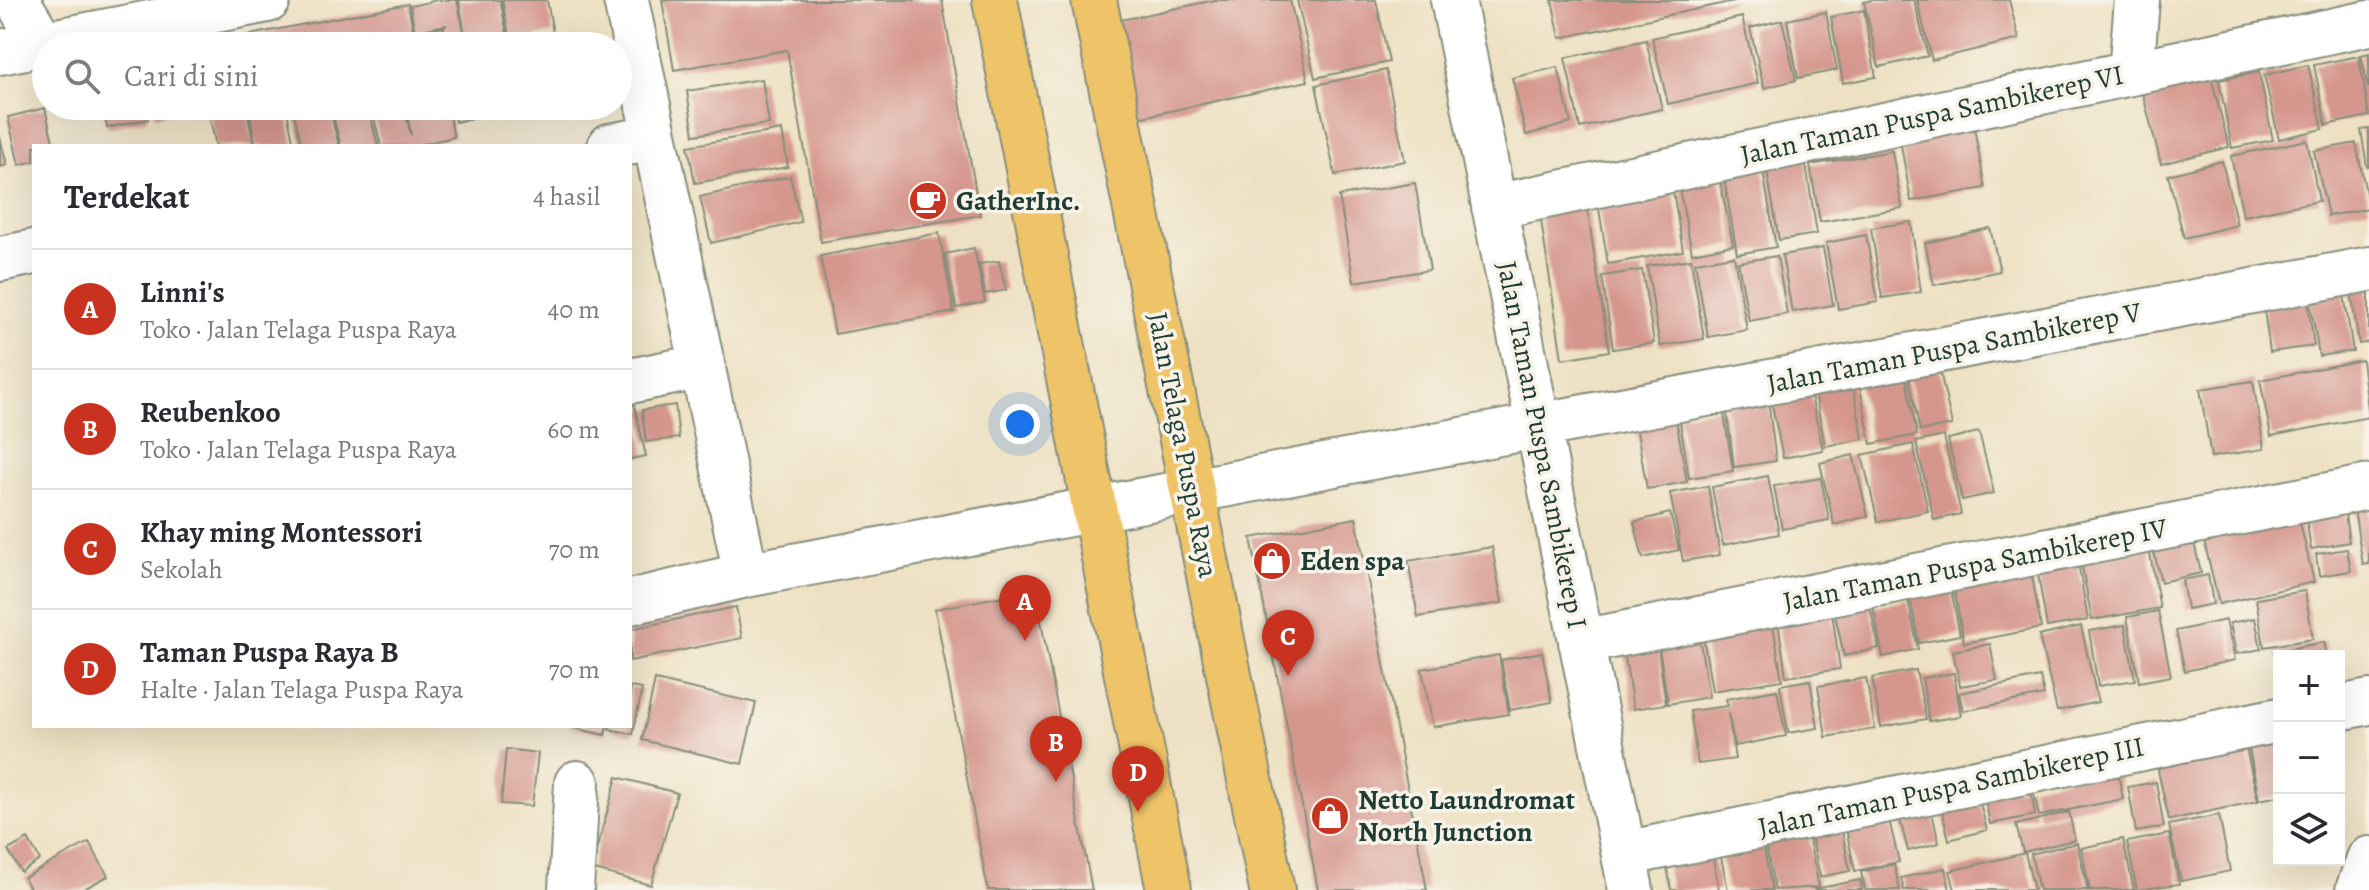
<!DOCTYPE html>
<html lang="id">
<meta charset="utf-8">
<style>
body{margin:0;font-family:Alegreya,serif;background:#f7f7f7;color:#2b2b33}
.controls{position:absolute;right:24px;bottom:24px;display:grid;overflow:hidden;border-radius:0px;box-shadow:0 8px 32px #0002}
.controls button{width:72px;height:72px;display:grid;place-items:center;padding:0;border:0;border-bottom:2px solid #e1e1e2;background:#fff;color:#2b2b33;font:40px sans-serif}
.you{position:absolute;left:1020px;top:424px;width:28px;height:28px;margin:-20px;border:6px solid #fff;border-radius:50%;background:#1a73e8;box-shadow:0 0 0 12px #1a73e833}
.badge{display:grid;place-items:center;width:52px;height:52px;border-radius:50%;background:#c8321e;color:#fff;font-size:26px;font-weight:700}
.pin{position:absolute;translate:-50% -66px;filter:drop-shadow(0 2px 4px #0008)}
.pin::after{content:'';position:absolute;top:42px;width:28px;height:24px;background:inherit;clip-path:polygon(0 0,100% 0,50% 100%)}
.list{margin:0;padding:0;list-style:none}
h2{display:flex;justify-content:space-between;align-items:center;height:104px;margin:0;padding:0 32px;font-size:34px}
h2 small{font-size:26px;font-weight:400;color:#7c7c81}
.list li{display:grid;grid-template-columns:52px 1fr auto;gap:24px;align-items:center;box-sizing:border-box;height:120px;padding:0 32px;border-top:2px solid #e1e1e2}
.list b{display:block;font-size:30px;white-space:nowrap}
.list p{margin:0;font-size:26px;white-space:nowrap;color:#7c7c81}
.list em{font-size:26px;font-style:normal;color:#7c7c81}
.icon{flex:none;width:44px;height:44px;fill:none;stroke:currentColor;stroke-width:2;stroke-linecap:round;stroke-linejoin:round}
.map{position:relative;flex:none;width:2369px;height:890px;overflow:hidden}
.search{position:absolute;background:#fff;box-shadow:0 8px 32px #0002;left:32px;top:32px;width:600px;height:88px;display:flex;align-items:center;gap:20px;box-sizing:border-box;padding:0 28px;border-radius:44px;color:#7c7c81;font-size:30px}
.panel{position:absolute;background:#fff;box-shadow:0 8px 32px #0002;left:32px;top:144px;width:600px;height:584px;border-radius:0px}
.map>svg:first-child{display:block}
.building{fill:#d5968d}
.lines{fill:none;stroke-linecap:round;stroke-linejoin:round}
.minor-casing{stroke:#868f7c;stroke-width:48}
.major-casing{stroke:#868f7c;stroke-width:48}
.minor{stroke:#fff;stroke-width:44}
.major{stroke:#efc469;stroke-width:44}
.labels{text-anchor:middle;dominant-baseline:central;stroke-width:7;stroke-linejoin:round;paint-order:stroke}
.street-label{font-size:28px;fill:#1f3d34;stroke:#f7f3e8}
.poi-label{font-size:28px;font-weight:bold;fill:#1f3d34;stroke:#f7f3e8;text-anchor:start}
</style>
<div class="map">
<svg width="2369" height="890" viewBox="0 0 2369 890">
<rect width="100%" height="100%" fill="#f7f3e8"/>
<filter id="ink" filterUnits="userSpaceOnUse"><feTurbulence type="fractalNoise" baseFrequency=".0125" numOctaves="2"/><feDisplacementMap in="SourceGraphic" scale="16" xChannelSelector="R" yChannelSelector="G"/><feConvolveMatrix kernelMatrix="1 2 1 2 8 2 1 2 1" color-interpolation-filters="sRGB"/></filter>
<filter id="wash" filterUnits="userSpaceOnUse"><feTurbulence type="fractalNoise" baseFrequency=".006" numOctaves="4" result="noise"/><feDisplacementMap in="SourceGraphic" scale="32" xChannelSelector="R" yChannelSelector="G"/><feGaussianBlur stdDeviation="1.8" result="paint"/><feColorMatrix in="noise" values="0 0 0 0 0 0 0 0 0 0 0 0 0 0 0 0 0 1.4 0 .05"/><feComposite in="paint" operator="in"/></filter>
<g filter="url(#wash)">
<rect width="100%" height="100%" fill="#eee1c3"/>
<g id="blocks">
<path class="building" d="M438,0H457L465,36L459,0H500L507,34L466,41L467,46H449L444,27L447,25L415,31L410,6Z
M502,0H547L553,33L510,41Z
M662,0H942L980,215L821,242L787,50L674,70Z
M1215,0H1290L1308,81L1138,118L1116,21Z
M1297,0H1376L1389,62L1315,78Z
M1552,0H1735V1L1560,38Z
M1871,0H1914L1928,56L1879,67L1864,2Z
M1917,0H2009L2019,39L1932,60Z
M408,4L414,35L395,39L396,46H246L244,36Z
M1864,10L1876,77L1843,83L1831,17Z
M1826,12L1837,70L1798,78L1787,20Z
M1742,17L1758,83L1668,104L1652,38Z
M1782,20L1796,80L1764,88L1750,28Z
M443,27L448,46H421L418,33Z
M232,35L235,46H184L183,45Z
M1646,40L1662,109L1580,128L1565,58Z
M2369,53V87H2368L2361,55Z
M2359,56L2369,116L2326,125L2314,65Z
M2308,65L2323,129L2279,139L2264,75Z
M1558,67L1571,123L1526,135L1512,78Z
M1386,70L1405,161L1335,175L1316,85Z
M2259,72L2273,140L2232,148L2219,80Z
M2210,73L2229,147L2161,164L2142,91Z
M762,79L769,124L694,135L687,91Z
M103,106H146L148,119L107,128Z
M153,106H199L200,107L155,116Z
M233,106H246L254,146H216L208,110Z
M248,106H286L294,146H256Z
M292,106H329L339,146H302Z
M330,106H368L378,146H341Z
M371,106H404L411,135L406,106H447L454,137L414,146H381Z
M452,106H524V107L455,122Z
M45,108L54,146H34V161L19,165L8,117Z
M1974,127L1985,188L1911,201L1900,140Z
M2369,129V167H2367L2361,130Z
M782,130L788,167L695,183L688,146Z
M0,137L7,165L0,167Z
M2307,140L2319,201L2243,216L2231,156Z
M2356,143L2369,208L2328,216L2314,151Z
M1892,151L1902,208L1820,222L1810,165Z
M1805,159L1817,234L1779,240L1766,165Z
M2222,161L2237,225L2184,238L2168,175Z
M1762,165L1776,247L1737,254L1723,172Z
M1718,170L1733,245L1692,253L1677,178Z
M790,176L801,222L711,243L700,197Z
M1415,183L1430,270L1354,282L1339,196Z
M1673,191L1683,251L1608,264L1598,203Z
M1587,207L1609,351L1562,359L1540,214Z
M1911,222L1921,292L1882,298L1871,228Z
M1990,228L2000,271L1934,285L1925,243Z
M939,233L954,312L835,334L820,256Z
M1866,235L1878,302L1838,309L1826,243Z
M974,248L985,302L956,308L945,254Z
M1823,248L1833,305L1792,312L1782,255Z
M1734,256L1747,330L1708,337L1695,262Z
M1777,256L1787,314L1749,321L1738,262Z
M1691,259L1704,339L1660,346L1647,266Z
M999,261L1006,290L985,294L979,264Z
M1642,270L1654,343L1613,349L1602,276Z
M2369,281V342L2359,344L2350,284Z
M2343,288L2353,351L2319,356L2309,294Z
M2307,296L2314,346L2270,352L2263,302Z
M2362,360L2369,417L2271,436L2260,380Z
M1939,367L1952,425L1920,431L1908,373Z
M1904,368L1917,435L1871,444L1858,377Z
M1850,370L1863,439L1825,446L1812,377Z
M2253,381L2264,449L2211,457L2200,389Z
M1808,382L1823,450L1783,458L1769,390Z
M630,387L646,456L630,459Z
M1768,400L1776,461L1734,467L1726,406Z
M675,405L679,438L646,442L642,410Z
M1723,408L1733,471L1689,478L1679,415Z
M1676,419L1687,482L1647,489L1636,426Z
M1979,432L1994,493L1962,500L1948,439Z
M1944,436L1961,514L1934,520L1916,442Z
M1913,444L1928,511L1878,522L1862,455Z
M1853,455L1868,516L1834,525L1820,463Z
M1768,476L1779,534L1723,545L1712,487Z
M1821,478L1829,520L1782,529L1774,486Z
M1708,486L1720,555L1683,561L1670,493Z
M2343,500L2349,542L2311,549L2304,506Z
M2369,500V564L2363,565L2353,503Z
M2297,510L2314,582L2219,604L2202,532Z
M1670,513L1679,550L1643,558L1634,522Z
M1356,518L1427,890H1318L1251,538Z
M2193,538L2201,573L2161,582L2153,547Z
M1492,547L1502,603L1418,617L1408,561Z
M2149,549L2160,608L2092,620L2081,562Z
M2347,549L2351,571L2319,576L2316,554Z
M2078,562L2088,620L2047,627L2037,569Z
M2031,570L2041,628L1964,643L1953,584Z
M2208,575L2213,604L2187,609L2182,580Z
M1950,584L1960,635L1919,643L1909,592Z
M1035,590L1092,890H988L935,609Z
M2305,591L2313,639L2264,647L2256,599Z
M1908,600L1918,649L1883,657L1873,607Z
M1869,602L1879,648L1844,656L1834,610Z
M736,607L742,638L630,661V629Z
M2158,611L2171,676L2139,682L2127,617Z
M1832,612L1840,669L1786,677L1778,620Z
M2255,618L2261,649L2236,654L2230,623Z
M2226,620L2235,660L2185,671L2176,631Z
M1773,625L1782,680L1712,691L1703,636Z
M2125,625L2135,680L2098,686L2089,631Z
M2081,626L2098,702L2057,711L2039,636Z
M1699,636L1709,697L1668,704L1658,642Z
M1657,639L1666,704L1633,709L1623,644Z
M2324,642L2327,656H2279L2278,665L2275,652Z
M1990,644L1997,680L1960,686L1953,651Z
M1542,652L1552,702L1510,710L1501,660Z
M1499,655L1509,714L1433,727L1422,669Z
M1916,670L1926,719L1881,727L1872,678Z
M1954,673L1961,716L1929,721L1922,678Z
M2040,677L2044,695L1963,711L1959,693Z
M1866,678L1875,729L1826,737L1818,686Z
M655,680L756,703L742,764L642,740Z
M1810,680L1818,728L1788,733L1780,685Z
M630,687L642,689L633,734L609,729L610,726H630Z
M1777,690L1786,736L1735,746L1728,713L1735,759L1698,764L1690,711L1728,706L1726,699Z
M2279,722V796L2259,800L2245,728Z
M565,726H607L605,735Z
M2245,743L2258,801L2169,820L2156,761Z
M506,749L538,753L532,806L501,804Z
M2117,769L2123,799L2039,816L2032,786Z
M617,777L677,793L651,885L591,869Z
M2156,782L2164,827L2136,832L2128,787Z
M2030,786L2035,815L1990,824L1984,795Z
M1976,788L1987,830L1949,840L1939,798Z
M1931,808L1939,843L1908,851L1899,816Z
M1887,811L1899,862L1855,871L1844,819Z
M2069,812L2075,840L2023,852L2016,825Z
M2219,815L2230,871L2181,881L2169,825Z
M1839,816L1850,871L1820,877L1808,821Z
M1807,830L1819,887L1775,890L1764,839Z
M2169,834L2179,884L2137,890L2127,842Z
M28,839L40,860L21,872L8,850Z
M2123,839L2134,890H2090L2081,848Z
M1762,840L1772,890H1728L1719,848Z
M89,842L108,876L82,890H31L24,878Z
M2077,843L2088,890H2039L2031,854Z
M1711,847L1719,890H1671L1665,855Z
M2025,853L2034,890H1955L1950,871Z
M1894,864L1900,890H1865L1861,872Z
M1945,868L1950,890H1904L1901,878Z
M1860,880L1862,890H1815L1814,889Z"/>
</g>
</g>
<g filter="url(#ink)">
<use href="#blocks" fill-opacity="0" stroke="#868f7c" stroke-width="2"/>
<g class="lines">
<g class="minor-casing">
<path id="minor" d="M17,0L43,44
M626,0L746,575
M1453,0L1631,890
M0,52L268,0
M2131,73L2137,0
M610,146L655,138
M1494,207L2369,23
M0,259L34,252
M630,381L703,366
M630,602L746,575L2369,269
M1581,642L2369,487
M2339,708L2369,702
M1624,854L2279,720
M571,890L577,783
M2358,890L2369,859"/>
</g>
<g class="major-casing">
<path id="major" d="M995,0L1169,890
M1094,0L1272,890"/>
</g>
<use href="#minor" class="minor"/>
<use href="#major" class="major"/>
</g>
</g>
<defs>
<g id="cafe-disc" transform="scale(2)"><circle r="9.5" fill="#c8321e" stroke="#f7f3e8"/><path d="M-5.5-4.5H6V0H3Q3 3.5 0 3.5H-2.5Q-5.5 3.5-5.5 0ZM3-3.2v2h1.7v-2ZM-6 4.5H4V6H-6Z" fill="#fff"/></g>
<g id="shop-disc" transform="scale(2)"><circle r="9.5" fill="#c8321e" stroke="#f7f3e8"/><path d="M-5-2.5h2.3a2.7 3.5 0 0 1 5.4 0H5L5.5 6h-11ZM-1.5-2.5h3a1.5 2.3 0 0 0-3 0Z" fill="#fff"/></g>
</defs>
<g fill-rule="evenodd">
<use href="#cafe-disc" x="928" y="201"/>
<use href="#shop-disc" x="1272" y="561"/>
<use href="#shop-disc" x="1330" y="816"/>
</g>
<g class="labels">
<g class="street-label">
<text transform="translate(1932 115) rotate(-12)">Jalan Taman Puspa Sambikerep VI</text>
<text transform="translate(1954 348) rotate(-11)">Jalan Taman Puspa Sambikerep V</text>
<text transform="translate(1183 445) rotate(79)">Jalan Telaga Puspa Raya</text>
<text transform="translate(1542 445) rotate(79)">Jalan Taman Puspa Sambikerep I</text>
<text transform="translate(1975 565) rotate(-11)">Jalan Taman Puspa Sambikerep IV</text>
<text transform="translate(1951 787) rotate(-12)">Jalan Taman Puspa Sambikerep III</text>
</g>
<g class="poi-label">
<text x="956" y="201">GatherInc.</text>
<text x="1300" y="561">Eden spa</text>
<text x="1358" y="800">Netto Laundromat<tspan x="1358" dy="32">North Junction</tspan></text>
</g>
</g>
</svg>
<div class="controls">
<button>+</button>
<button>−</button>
<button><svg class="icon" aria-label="layers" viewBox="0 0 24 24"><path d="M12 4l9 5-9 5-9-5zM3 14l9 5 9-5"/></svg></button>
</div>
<div class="you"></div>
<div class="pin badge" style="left:1025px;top:641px">A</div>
<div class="pin badge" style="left:1056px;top:782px">B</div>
<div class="pin badge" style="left:1288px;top:676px">C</div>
<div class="pin badge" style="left:1138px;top:812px">D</div>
<div class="search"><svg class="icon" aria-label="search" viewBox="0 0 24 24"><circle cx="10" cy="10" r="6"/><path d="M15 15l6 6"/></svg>Cari di sini</div>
<section class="panel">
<h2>Terdekat<small>4 hasil</small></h2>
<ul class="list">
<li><span class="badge">A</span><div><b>Linni's</b><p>Toko · Jalan Telaga Puspa Raya</p></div><em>40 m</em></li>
<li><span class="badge">B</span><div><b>Reubenkoo</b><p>Toko · Jalan Telaga Puspa Raya</p></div><em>60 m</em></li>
<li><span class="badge">C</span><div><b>Khay ming Montessori</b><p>Sekolah</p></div><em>70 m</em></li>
<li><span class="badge">D</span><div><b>Taman Puspa Raya B</b><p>Halte · Jalan Telaga Puspa Raya</p></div><em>70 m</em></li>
</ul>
</section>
</div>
